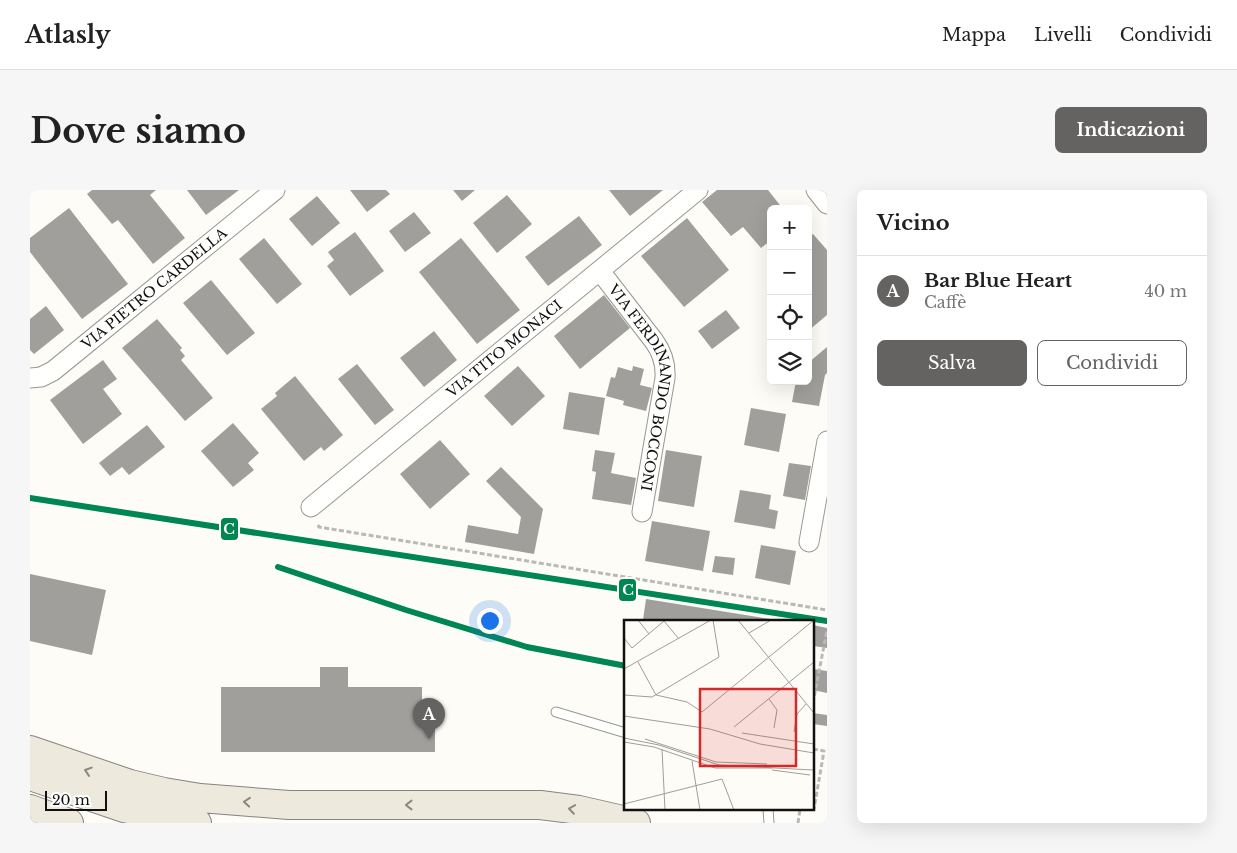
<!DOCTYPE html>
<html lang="it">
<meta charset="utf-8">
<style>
body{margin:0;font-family:"Libre Baskerville",serif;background:#f6f6f6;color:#222}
.controls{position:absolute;right:15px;top:15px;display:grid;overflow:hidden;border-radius:8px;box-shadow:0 5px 20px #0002}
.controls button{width:45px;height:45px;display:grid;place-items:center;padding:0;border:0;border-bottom:1px solid #e0e0e0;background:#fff;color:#222;font:25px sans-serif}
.scale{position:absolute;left:15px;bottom:12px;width:62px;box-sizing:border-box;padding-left:5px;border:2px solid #111;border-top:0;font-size:14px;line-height:18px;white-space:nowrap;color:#111;-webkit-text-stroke:4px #fff;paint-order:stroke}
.you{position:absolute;left:459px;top:430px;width:18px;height:18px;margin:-12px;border:4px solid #fff;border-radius:50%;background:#1a73e8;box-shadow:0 0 0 8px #1a73e833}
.badge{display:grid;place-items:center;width:32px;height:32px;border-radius:50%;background:#646362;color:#fff;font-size:16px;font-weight:700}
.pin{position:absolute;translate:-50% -41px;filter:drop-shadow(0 1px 2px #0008)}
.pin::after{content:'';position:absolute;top:26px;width:18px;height:15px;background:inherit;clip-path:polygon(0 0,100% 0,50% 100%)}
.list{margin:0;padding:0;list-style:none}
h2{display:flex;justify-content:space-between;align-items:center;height:65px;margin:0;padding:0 20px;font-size:21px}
h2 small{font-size:16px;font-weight:400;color:#767676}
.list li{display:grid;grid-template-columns:32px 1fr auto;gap:15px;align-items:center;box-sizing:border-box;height:70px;padding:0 20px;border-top:1px solid #e0e0e0}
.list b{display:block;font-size:19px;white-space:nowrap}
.list p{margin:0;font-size:16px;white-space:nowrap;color:#767676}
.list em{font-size:16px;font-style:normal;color:#767676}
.actions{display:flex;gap:10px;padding:15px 20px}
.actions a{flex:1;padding:11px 0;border:1px solid #646362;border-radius:8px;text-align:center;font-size:18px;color:#646362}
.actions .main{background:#646362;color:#fff}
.icon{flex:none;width:28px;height:28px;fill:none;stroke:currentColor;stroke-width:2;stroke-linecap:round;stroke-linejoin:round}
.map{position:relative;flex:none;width:797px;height:633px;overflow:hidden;border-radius:8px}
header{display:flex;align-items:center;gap:30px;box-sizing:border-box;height:70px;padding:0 25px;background:#fff;border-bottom:1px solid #e0e0e0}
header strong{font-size:24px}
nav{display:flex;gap:28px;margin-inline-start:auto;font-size:18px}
.intro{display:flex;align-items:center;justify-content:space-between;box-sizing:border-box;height:120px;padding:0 30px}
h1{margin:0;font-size:35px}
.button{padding:12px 22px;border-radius:8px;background:#646362;color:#fff;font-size:18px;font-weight:700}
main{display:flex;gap:30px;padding:0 30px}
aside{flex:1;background:#fff;border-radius:8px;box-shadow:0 5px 20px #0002}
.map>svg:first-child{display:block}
.building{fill:#a19f9c}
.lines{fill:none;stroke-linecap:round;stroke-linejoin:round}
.lane-casing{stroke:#979795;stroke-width:11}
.street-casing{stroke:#979795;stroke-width:21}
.primary-casing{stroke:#858482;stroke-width:30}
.path{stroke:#b9b9b8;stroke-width:3;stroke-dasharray:5 2.5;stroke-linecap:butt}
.lane{stroke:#fffffe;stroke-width:9}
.street{stroke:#fffffe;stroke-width:19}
.primary{stroke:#ede9dc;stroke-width:28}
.metro-1-casing{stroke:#fff;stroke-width:10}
.metro-1{stroke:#008751;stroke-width:6}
.oneway{stroke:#8a8881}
.labels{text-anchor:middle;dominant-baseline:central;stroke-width:5;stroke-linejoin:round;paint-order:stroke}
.street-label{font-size:14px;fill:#111;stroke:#fff}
.inset-road{fill:none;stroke:#9f9e9b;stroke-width:1}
.view{fill:#d62828;fill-opacity:0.15;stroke:#d62828;stroke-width:2.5}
.inset-edge{fill:none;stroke:#111;stroke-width:2.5}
.line-badge{stroke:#fff;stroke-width:2}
.badge-label{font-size:14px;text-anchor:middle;font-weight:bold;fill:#fff}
</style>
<header>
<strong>Atlasly</strong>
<nav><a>Mappa</a><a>Livelli</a><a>Condividi</a></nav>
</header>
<div class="intro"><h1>Dove siamo</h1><a class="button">Indicazioni</a></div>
<main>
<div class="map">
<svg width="797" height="633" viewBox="0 0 797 633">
<rect width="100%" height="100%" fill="#fdfcf7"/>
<path class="building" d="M62,0H126L120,5L155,48L123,74L88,30L82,34L57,4Z
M157,0H209L176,25Z
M320,0H356L360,4L337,22Z
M423,0H445L432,11Z
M579,0H633L600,26Z
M687,0H738L753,19H741V50L731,58L713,37L701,46L672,12Z
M477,5L502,34L467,63L443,33Z
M287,6L310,33L282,56L259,29Z
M39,18L98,94L52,129L0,62V48Z
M384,22L401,43L375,62L359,41Z
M549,26L572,55L518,96L495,67Z
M657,28L699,80L654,117L611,66Z
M325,42L354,81L320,106L297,76L304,70L298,62Z
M783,44L797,60V125L778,141V48Z
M234,48L272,94L247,114L209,69Z
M431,48L490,120L447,154L389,82Z
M181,90L225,143L197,165L153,113Z
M574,105L600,138L550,179L524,146Z
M16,116L34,140L4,164L0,160V129Z
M696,120L710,138L682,159L668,141Z
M127,129L152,158L150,160L155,166L151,170L183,208L155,231L92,158Z
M404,141L427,170L394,197L370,168Z
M797,157V183L795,185L789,216L762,212L766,191H778V173Z
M73,170L87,189L73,199L92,224L53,254L20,210Z
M327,174L364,220L345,235L308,189Z
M488,176L515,206L482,236L454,206Z
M603,176L614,179L610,195L622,198L616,221L593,215L594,211L576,206L581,187L585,188L588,177L602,181Z
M265,186L313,245L294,261L291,257L274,271L231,219L247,206L245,203Z
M539,202L575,208L569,245L533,239Z
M721,218L756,224L749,262L714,255Z
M203,233L229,263L218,273L224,280L203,297L171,261Z
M117,235L135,257L99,285L92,277L80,286L69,273Z
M410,250L440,284L400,319L370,284Z
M565,260L585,263L581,283L606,288L601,315L562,309L566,282L562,281Z
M636,260L672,266L664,317L628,311Z
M759,273L781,276L775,310L753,306Z
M471,277L513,319L504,364L435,352L438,335L488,344L491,327L456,291Z
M710,300L741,305L739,319L748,321L745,339L704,332Z
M622,331L680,341L673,381L615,371Z
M731,355L766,361L760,395L725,388Z
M685,366L705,368L703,385L682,382Z
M0,384L76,400L62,465L0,451Z
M616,409L753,431V432H626L613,430Z
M783,435L797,438V458L783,456Z
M290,477H318V497H392V512H405V562H191V497H290Z
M783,479L797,481V503L783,500Z
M783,523L797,525V536L783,534Z"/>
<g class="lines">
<g class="lane-casing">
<path id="lane" d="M526,522L596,543
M738,619L739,633"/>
</g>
<g class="street-casing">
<g id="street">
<path d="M786,0L797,14"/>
<path id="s1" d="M570,81L624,151C632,162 636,173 635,188L612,322"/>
<path id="s2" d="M0,188L11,187L23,181L245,0"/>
<path id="s3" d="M281,317L668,0"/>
<path d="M779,352L797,251"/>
</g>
</g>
<g class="primary-casing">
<path id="primary" d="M0,560L100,594L134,602L170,608L259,615H510L549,620L606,633
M0,586L94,618L167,633
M0,619L39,633"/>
</g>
<path class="path" d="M288,335L289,337L797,420
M783,513L797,440
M783,559L794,561L784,619
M768,633L770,619"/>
<use href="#lane" class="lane"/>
<use href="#street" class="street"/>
<use href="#primary" class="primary"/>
<g class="metro-1-casing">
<path id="metro-1" d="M0,308L797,431
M248,377L376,420L497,457L596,476"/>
</g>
<use href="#metro-1" class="metro-1"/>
</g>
<defs><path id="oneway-chevron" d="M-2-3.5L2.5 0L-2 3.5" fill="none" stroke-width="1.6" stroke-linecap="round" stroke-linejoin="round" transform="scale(1.25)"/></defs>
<g class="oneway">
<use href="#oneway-chevron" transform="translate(58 581) rotate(-162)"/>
<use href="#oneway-chevron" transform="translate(217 612) rotate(-175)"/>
<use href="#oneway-chevron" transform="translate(379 615) rotate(180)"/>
<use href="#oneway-chevron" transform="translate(542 619) rotate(-172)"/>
</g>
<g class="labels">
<g class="street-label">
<text stroke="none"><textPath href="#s2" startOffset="155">VIA PIETRO CARDELLA</textPath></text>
<text stroke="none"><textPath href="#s3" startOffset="250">VIA TITO MONACI</textPath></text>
<text stroke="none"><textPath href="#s1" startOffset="131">VIA FERDINANDO BOCCONI</textPath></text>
</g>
</g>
<g transform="translate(594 430)">
<rect width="190" height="190" fill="#fdfcf7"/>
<path class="inset-road" d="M14,0L25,14M114,0L190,93M40,1L55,19M125,13L147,0M0,18L8,28L40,1M14,42L32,75L63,82L78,92L190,0M0,49L87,0M0,75L28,77L95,37L89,0M145,79L153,90L150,108M0,96L86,109L136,124L190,133M110,107L190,42M170,112L173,94L182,84M118,113L190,124M0,118L35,125L95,145L189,150M21,119L92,142L143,144M0,122L30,127L91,148H148M38,129L41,190M68,141L76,190M148,150L186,155M0,184L98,159L110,190"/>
<path class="view" d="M76,69H172V146H76Z"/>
<rect width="190" height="190" class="inset-edge"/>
</g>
<g class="line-badge">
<rect x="190" y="327" width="19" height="24" rx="5" fill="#008751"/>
<rect x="588" y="388" width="19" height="24" rx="5" fill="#008751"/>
</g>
<g class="badge-label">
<text x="199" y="344">C</text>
<text x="598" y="405">C</text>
</g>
</svg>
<div class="controls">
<button>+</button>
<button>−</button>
<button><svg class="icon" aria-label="locate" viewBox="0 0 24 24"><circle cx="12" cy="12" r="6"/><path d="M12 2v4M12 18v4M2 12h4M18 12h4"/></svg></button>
<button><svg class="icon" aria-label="layers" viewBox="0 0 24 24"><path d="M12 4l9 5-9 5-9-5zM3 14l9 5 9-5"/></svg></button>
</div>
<div class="scale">20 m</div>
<div class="you"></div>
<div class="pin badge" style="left:399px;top:549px">A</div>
</div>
<aside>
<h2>Vicino<small></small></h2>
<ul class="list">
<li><span class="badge">A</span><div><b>Bar Blue Heart</b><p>Caffè</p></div><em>40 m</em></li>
</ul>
<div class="actions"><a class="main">Salva</a><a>Condividi</a></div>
</aside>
</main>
